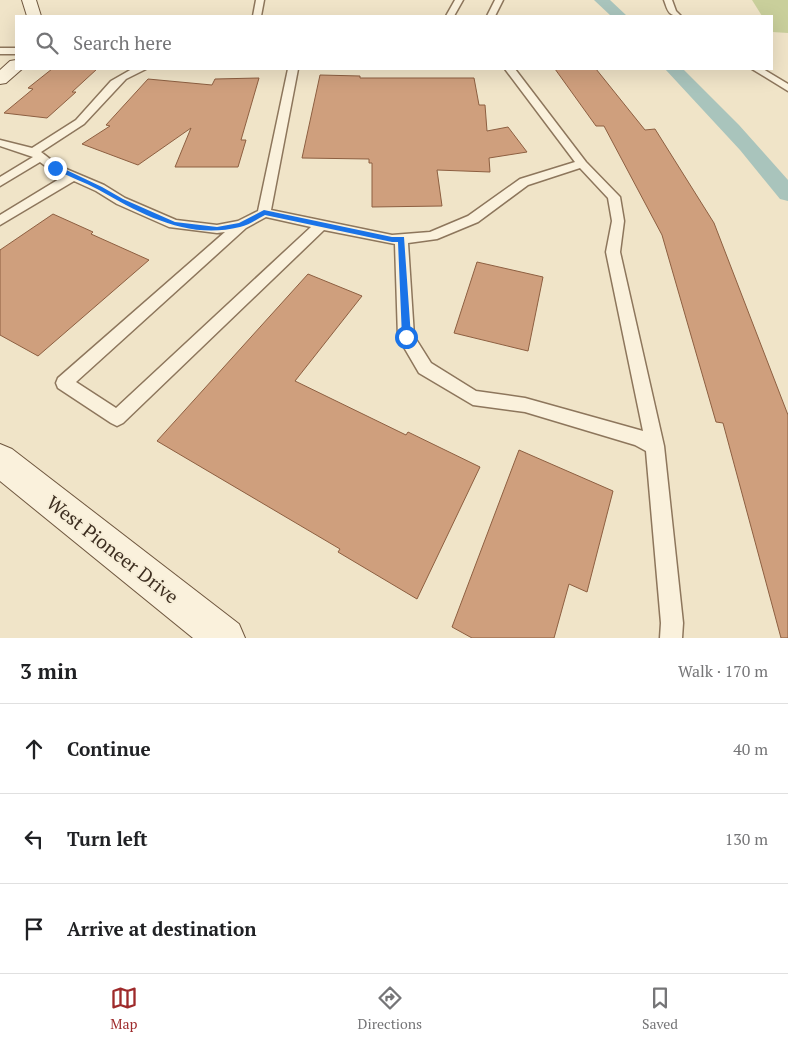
<!DOCTYPE html>
<meta charset="utf-8">
<style>
body{margin:0;font-family:"PT Serif",serif;background:#f2f2f2;color:#202124}
.stop{position:absolute;width:15px;height:15px;margin:-11px;border:4px solid #1a73e8;border-radius:50%;background:#fff}
.stop.end{background:#1a73e8;border-color:#fff;box-shadow:0 1px 5px #0008}
.list{margin:0;padding:0;list-style:none}
h2{display:flex;justify-content:space-between;align-items:center;height:65px;margin:0;padding:0 20px;font-size:21px}
h2 small{font-size:16px;font-weight:400;color:#757577}
.list li{display:grid;grid-template-columns:32px 1fr auto;gap:15px;align-items:center;box-sizing:border-box;height:90px;padding:0 20px;border-top:1px solid #e0e0e0}
.list b{display:block;font-size:19px;white-space:nowrap}
.list em{font-size:16px;font-style:normal;color:#757577}
.icon{flex:none;width:28px;height:28px;fill:none;stroke:currentColor;stroke-width:2;stroke-linecap:round;stroke-linejoin:round}
.map{position:relative;flex:none;width:788px;height:638px;overflow:hidden}
.search{position:absolute;background:#fff;box-shadow:0 5px 20px #0002;left:15px;right:15px;top:15px;height:55px;display:flex;align-items:center;gap:12px;box-sizing:border-box;padding:0 18px;border-radius:0px;color:#757577;font-size:19px}
.sheet{height:335px;background:#fff}
nav{display:flex;justify-content:space-around;align-items:center;box-sizing:border-box;height:70px;border-top:1px solid #e0e0e0;background:#fff;font-size:14px;color:#757577}
nav a{display:grid;justify-items:center;gap:2px}
nav .on{color:#9e2a2b}
.map>svg:first-child{display:block}
.green{fill:#c9cf9b}
.lines{fill:none;stroke-linecap:round;stroke-linejoin:round}
.canal{fill:#a9c4bc;fill-rule:evenodd}
.building{fill:#cf9f7d;stroke:#8d5f41}
.lane-casing{stroke:#8d765c;stroke-width:3}
.secondary-casing{stroke:#6f573f;stroke-width:2}
.lane{fill:#faf1dc;fill-rule:evenodd}
.secondary{fill:#faf1dc;fill-rule:evenodd}
.route{fill:#1a73e8}
.labels{text-anchor:middle;dominant-baseline:central;stroke-width:4;stroke-linejoin:round;paint-order:stroke}
.near-street-label{font-size:19px;fill:#3d2e20;stroke:#f7eed8}
</style>
<div class="map">
<svg width="788" height="638" viewBox="0 0 788 638">
<rect width="100%" height="100%" fill="#f0e4c8"/>
<path class="green" d="M752,0H788V33L772,32V16H762Z"/>
<g class="lines">
<path class="canal" d="M594,0H610L627,16H611Z
M665,69H683L739,125L788,180V201L780,199L740,150Z"/>
</g>
<path class="building" d="M52,69H97L72,92H76L47,118L4,113L33,89L28,88Z
M555,69H596L645,130L655,129L714,223L788,415V638H781L723,423L716,422L662,235L604,126H596Z
M320,75L360,76V78H474L479,105H485L487,131L508,127L527,152L489,158L490,172L437,170L442,206L372,207V163H369V159L302,158Z
M259,78L241,140H246L238,167H175L191,128L138,165L82,144L110,126L106,125L148,79L212,85L215,79Z
M53,214L93,232L91,234L149,260L38,356L0,335V250Z
M477,262L543,277L528,351L454,333Z
M308,274L362,296L295,381L406,435L408,432L480,467L417,599L338,552L340,549L157,441Z
M519,450L613,491L587,592L569,584L554,638H472L452,627Z"/>
<g class="lines">
<g class="lane-casing">
<path id="lane" d="M256,0H264L261,16H253Z
M455,0H463L454,16H446Z
M495,0H503L495,16H487Z
M664,0H672L676,11L681,16C668,16 668,11 664,0Z
M0,48H16V54H0Z
M132,69H146L126,79L84,124L41,152L59,166L104,185L125,198L176,220L217,225L238,221L258,211L288,69H298L271,210L392,235L430,232L468,216L520,179L575,162L505,69H515L586,162L620,197L624,221L620,252L664,446L683,623L682,638H660L661,623L646,451L635,445L525,412L473,405L419,373L398,337L395,244L324,230L123,423L117,426L111,423L58,388L56,383L58,378L225,232L217,233L169,227L117,204L96,191L74,181L0,225V215L64,176L51,170L40,162L0,186V177L33,157L0,146V140L32,148L76,120L111,81ZM580,168L608,198L612,221L606,252L643,431L525,398L476,391L431,363L414,336L408,243L437,239L478,222L528,185ZM266,217L311,227L116,408L76,382L246,228Z
M752,69H763L788,84V91Z"/>
</g>
<g class="secondary-casing">
<path id="secondary" d="M22,0H36L41,16H27Z
M16,60V69H22L6,83L0,84V70L10,61Z
M0,444L12,449L239,624L245,638H193L0,481Z"/>
</g>
<use href="#lane" class="lane"/>
<use href="#secondary" class="secondary"/>
</g>
<path class="route" d="M53,166H58L102,187L123,199L175,222L217,227L239,223L264,210L392,237H404L411,337L406,340L402,337L398,242H392L265,215C257,219 249,225 240,227C188,240 143,215 99,190C84,182 68,176 53,169Z"/>
<g class="labels">
<g class="near-street-label">
<text transform="translate(113 549) rotate(38)">West Pioneer Drive</text>
</g>
</g>
</svg>
<div class="stop" style="left:406px;top:337px"></div>
<div class="stop end" style="left:55px;top:168px"></div>
<div class="search"><svg class="icon" aria-label="search" viewBox="0 0 24 24"><circle cx="10" cy="10" r="6"/><path d="M15 15l6 6"/></svg>Search here</div>
</div>
<section class="sheet">
<h2>3 min<small>Walk · 170 m</small></h2>
<ul class="list">
<li><svg class="icon" aria-label="ahead" viewBox="0 0 24 24"><path d="M12 20V5M6 11l6-6 6 6"/></svg><div><b>Continue</b></div><em>40 m</em></li>
<li><svg class="icon" aria-label="left" viewBox="0 0 24 24"><path d="M17 20v-9H6M10 6l-5 5 5 5"/></svg><div><b>Turn left</b></div><em>130 m</em></li>
<li><svg class="icon" aria-label="arrive" viewBox="0 0 24 24"><path d="M6 21V4h12l-3 4 3 4H6"/></svg><div><b>Arrive at destination</b></div></li>
</ul>
</section>
<nav>
<a class="on"><svg class="icon" aria-label="map" viewBox="0 0 24 24"><path d="M3 6l6-2 6 2 6-2v14l-6 2-6-2-6 2zM9 4v14M15 6v14"/></svg>Map</a>
<a><svg class="icon" aria-label="directions" viewBox="0 0 24 24"><path d="M12 3l9 9-9 9-9-9zM9 14v-3h6M13 9l2 2-2 2"/></svg>Directions</a>
<a><svg class="icon" aria-label="saved" viewBox="0 0 24 24"><path d="M7 4h10v16l-5-4-5 4z"/></svg>Saved</a>
</nav>
